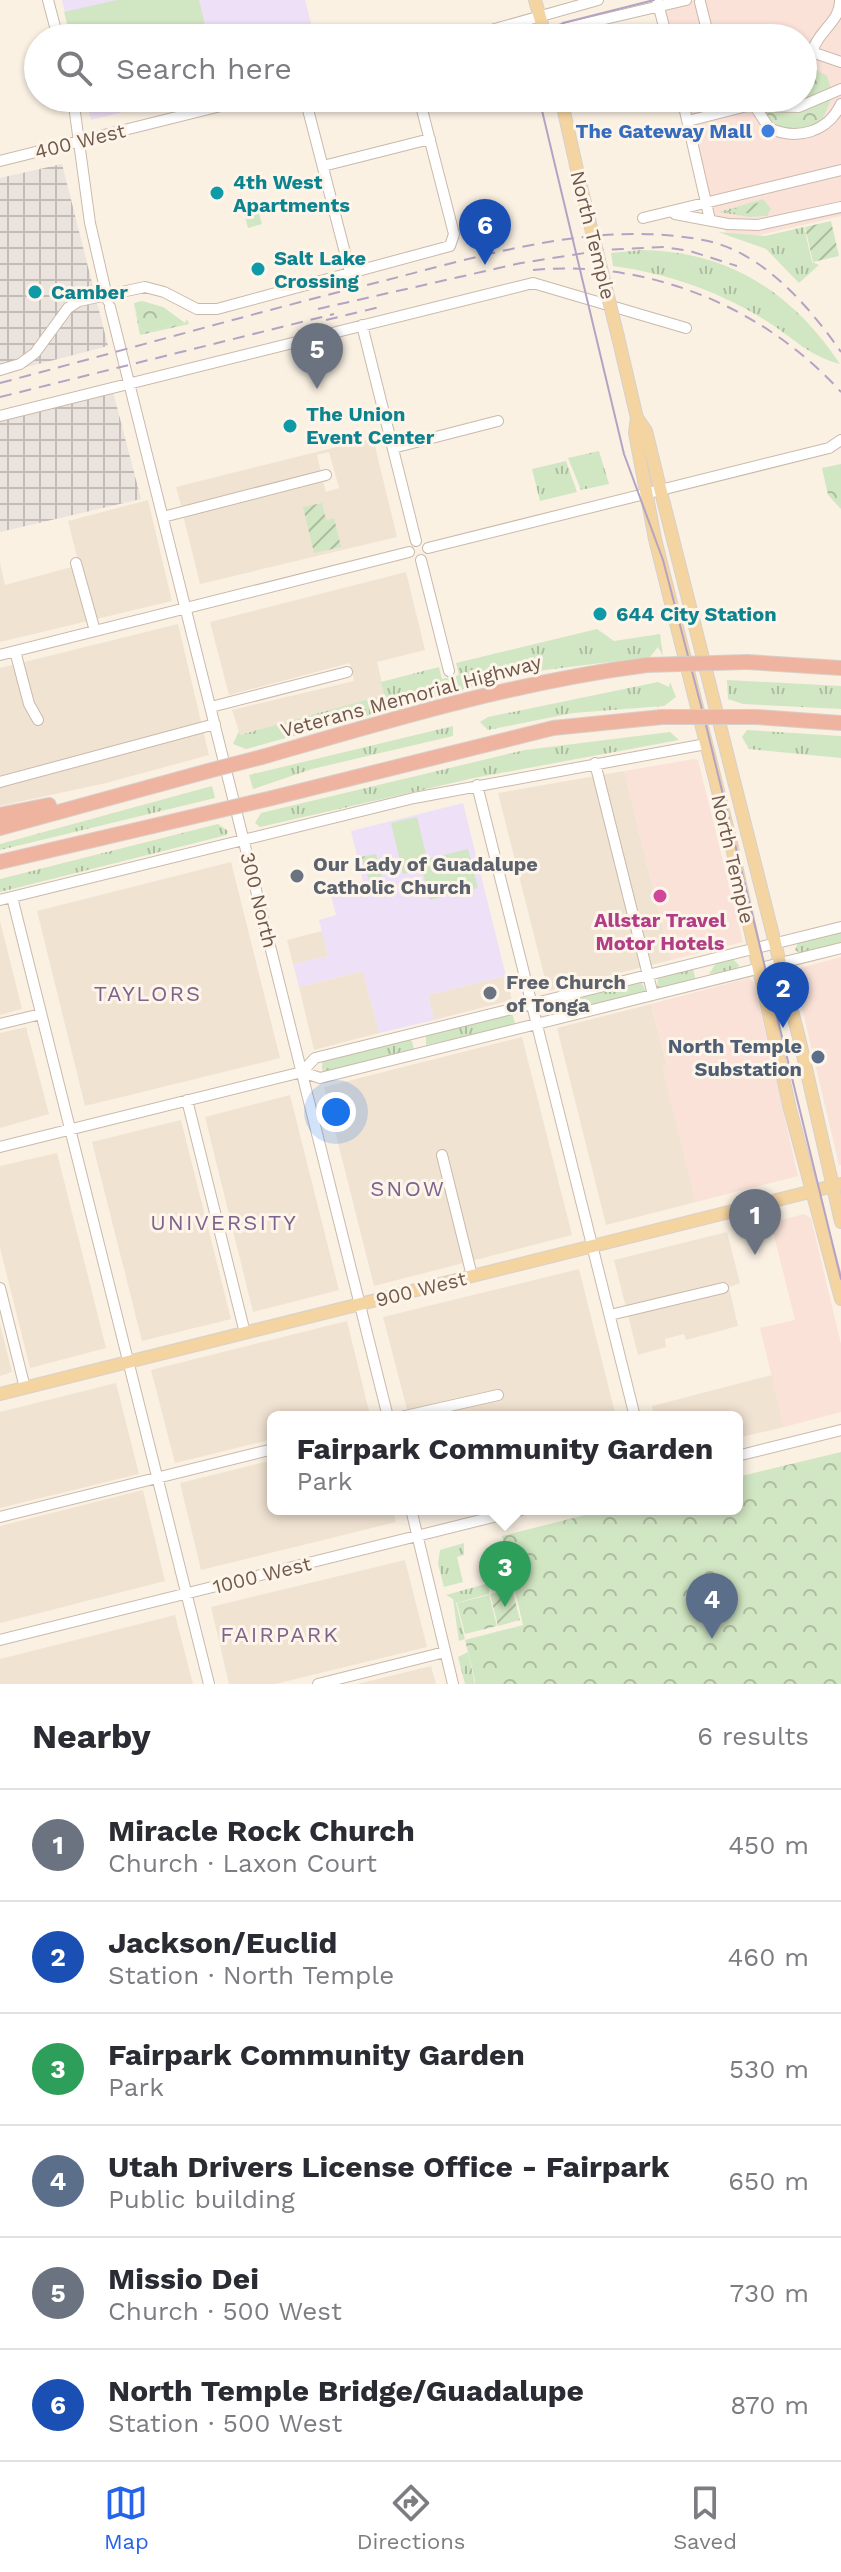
<!DOCTYPE html>
<meta charset="utf-8">
<style>
body{margin:0;font-family:"Work Sans",sans-serif;background:#f7f7f7;color:#2b2b33}
.you{position:absolute;left:336px;top:1112px;width:28px;height:28px;margin:-20px;border:6px solid #fff;border-radius:50%;background:#1a73e8;box-shadow:0 0 0 12px #1a73e833}
.badge{display:grid;place-items:center;width:52px;height:52px;border-radius:50%;background:#2563eb;color:#fff;font-size:26px;font-weight:700}
.pin{position:absolute;translate:-50% -66px;filter:drop-shadow(0 2px 4px #0008)}
.pin::after{content:'';position:absolute;top:42px;width:28px;height:24px;background:inherit;clip-path:polygon(0 0,100% 0,50% 100%)}
.popup{position:absolute;left:267px;top:1411px;width:476px;height:104px;box-sizing:border-box;display:grid;place-content:center;border-radius:12px;background:#fff;filter:drop-shadow(0 2px 6px #0005);font-size:26px;white-space:nowrap;color:#7c7c81}
.popup b{font-size:30px;color:#2b2b33}
.popup::after{content:'';position:absolute;left:50%;top:100%;margin-left:-16px;border:16px solid transparent;border-top-color:#fff}
.list{margin:0;padding:0;list-style:none}
h2{display:flex;justify-content:space-between;align-items:center;height:104px;margin:0;padding:0 32px;font-size:34px}
h2 small{font-size:26px;font-weight:400;color:#7c7c81}
.list li{display:grid;grid-template-columns:52px 1fr auto;gap:24px;align-items:center;box-sizing:border-box;height:112px;padding:0 32px;border-top:2px solid #e1e1e2}
.list b{display:block;font-size:30px;white-space:nowrap}
.list p{margin:0;font-size:26px;white-space:nowrap;color:#7c7c81}
.list em{font-size:26px;font-style:normal;color:#7c7c81}
.icon{flex:none;width:44px;height:44px;fill:none;stroke:currentColor;stroke-width:2;stroke-linecap:round;stroke-linejoin:round}
.map{position:relative;flex:none;width:841px;height:1684px;overflow:hidden}
.search{position:absolute;background:#fff;box-shadow:0 2px 6px #0004;left:24px;right:24px;top:24px;height:88px;display:flex;align-items:center;gap:20px;box-sizing:border-box;padding:0 28px;border-radius:44px;color:#7c7c81;font-size:30px}
.sheet{height:776px;background:#fff}
nav{display:flex;justify-content:space-around;align-items:center;box-sizing:border-box;height:112px;border-top:2px solid #e1e1e2;background:#fff;font-size:22px;color:#7c7c81}
nav a{display:grid;justify-items:center;gap:4px}
nav .on{color:#2563eb}
.map>svg:first-child{display:block}
.residential{fill:#f1e3d2}
.commercial{fill:#fae2d8}
.industrial{fill:url(#industrial-grid)}
.education{fill:#eee0f6}
.grass{fill:url(#grass-tufts)}
.park{fill:url(#park-crowns)}
.garden{fill:url(#garden-furrows)}
.pitch{fill:#d1e6c3}
.lines{fill:none;stroke-linecap:round;stroke-linejoin:round}
.minor-casing{stroke:#cab9ab;stroke-width:12}
.major-casing{stroke:#d7d0cd;stroke-width:14}
.highway-casing{stroke:#d7d0cd;stroke-width:16}
.minor{stroke:#fff;stroke-width:10}
.major{stroke:#f4d4a1;stroke-width:12}
.highway{stroke:#efb49f;stroke-width:14}
.tram{stroke:#b4a3c2;stroke-width:2}
.rail{stroke:#b4a3c2;stroke-width:2;stroke-dasharray:12 8;stroke-linecap:butt}
.minor-bridge-casing{stroke:#cab9ab;stroke-width:12;stroke-linecap:butt}
.major-bridge-casing{stroke:#d7d0cd;stroke-width:14;stroke-linecap:butt}
.highway-bridge-casing{stroke:#d7d0cd;stroke-width:16;stroke-linecap:butt}
.minor-bridge{stroke:#fff;stroke-width:10}
.major-bridge{stroke:#f4d4a1;stroke-width:12}
.highway-bridge{stroke:#efb49f;stroke-width:14}
.shop-dot{fill:#3f7fe0;stroke:#fdf5e9;stroke-width:3}
.culture-dot{fill:#0f9aa8;stroke:#fdf5e9;stroke-width:3}
.worship-dot{fill:#6b7280;stroke:#fdf5e9;stroke-width:3}
.hotel-dot{fill:#d1479c;stroke:#fdf5e9;stroke-width:3}
.service-dot{fill:#5c6f8a;stroke:#fdf5e9;stroke-width:3}
.labels{text-anchor:middle;dominant-baseline:central;stroke-width:6;stroke-linejoin:round;paint-order:stroke}
.shop-label{font-size:20px;font-weight:bold;fill:#366cbe;stroke:#fdf5e9;text-anchor:end}
.street-label{font-size:20px;fill:#70584b;stroke:#fdf5e9}
.culture-label{font-size:20px;font-weight:bold;fill:#0d838f;stroke:#fdf5e9;text-anchor:start}
.worship-label{font-size:20px;font-weight:bold;fill:#5b616d;stroke:#fdf5e9;text-anchor:start}
.hotel-label{font-size:20px;font-weight:bold;fill:#b23c85;stroke:#fdf5e9}
.service-label{font-size:20px;font-weight:bold;fill:#4e5e75;stroke:#fdf5e9;text-anchor:end}
.neighbourhood-label{font-size:22px;letter-spacing:2px;fill:#7e638c;stroke:#fdf5e9}
</style>
<div class="map">
<svg width="841" height="1684" viewBox="0 0 841 1684">
<defs>
<pattern id="industrial-grid" width="8" height="8" patternUnits="userSpaceOnUse" patternTransform="scale(2)"><rect width="8" height="8" fill="#eae3de"/><path d="M0 4h8M4 0v8" fill="none" stroke="#c2bbb6"/></pattern>
<pattern id="grass-tufts" width="24" height="20" patternUnits="userSpaceOnUse" patternTransform="scale(2)"><rect width="24" height="20" fill="#d1e6c3"/><path d="M3 7l-1-3M5 7V3M7 7l1-3M15 17l-1-3M17 17v-4M19 17l1-3" fill="none" stroke="#aebda0"/></pattern>
<pattern id="park-crowns" width="20" height="18" patternUnits="userSpaceOnUse" patternTransform="scale(2)"><rect width="20" height="18" fill="#d1e6c3"/><path d="M2 6a3 3 0 1 1 6 0M12 15a3 3 0 1 1 6 0" fill="none" stroke="#aebda0"/></pattern>
<pattern id="garden-furrows" width="10" height="10" patternUnits="userSpaceOnUse" patternTransform="scale(2)"><rect width="10" height="10" fill="#d1e6c3"/><path d="M-1 1l2-2M0 10L10 0M9 11l2-2" fill="none" stroke="#aebda0"/></pattern>
</defs>
<rect width="100%" height="100%" fill="#faf1e3"/>
<path class="residential" d="M373,438L397,537L200,584L183,515L323,481L326,492L339,488L329,452L317,455L321,472L182,509L176,487Z
M148,500L172,601L0,642V563L5,585L79,565L68,521Z
M406,572L425,650L377,662L385,695L240,735L232,710L354,681L350,663L229,695L210,622Z
M178,624L209,755L106,783L0,806V668Z
M624,771L671,960L548,991L498,793Z
M231,862L280,1058L85,1106L37,911Z
M0,921L22,1009L0,1015Z
M322,931L328,956L293,964L287,940Z
M363,971L379,1033L314,1050L299,987Z
M506,976L512,1000L434,1020L428,995Z
M651,1004L667,1066L663,1068L696,1202L606,1225L557,1028Z
M26,1027L49,1114L0,1128V1033Z
M522,1037L572,1235L374,1286L324,1087Z
M290,1095L339,1290L253,1312L205,1117Z
M181,1120L231,1319L142,1341L92,1142Z
M57,1153L106,1348L30,1368L0,1248V1166Z
M727,1232L740,1283L729,1287L738,1326L686,1340L684,1334L665,1339L666,1347L638,1355L614,1260Z
M579,1269L616,1417H409L383,1317Z
M347,1321L370,1415L273,1417V1439L175,1463L151,1370Z
M0,1324L12,1372L0,1376Z
M772,1375L784,1427L737,1438V1417H654L652,1406Z
M116,1383L139,1474L0,1508V1412Z
M273,1460V1509H393L396,1522L201,1570L180,1483Z
M143,1490L165,1581L0,1623V1526Z
M405,1560L427,1647L275,1684H229L211,1607Z
M175,1615L193,1684H0V1659Z
M431,1666L436,1684H357Z"/>
<path class="commercial" d="M695,0H841V216L756,236L727,233L710,212L680,98H803V38H665L662,28L667,7Z
M694,759L698,760L743,942L671,960L624,771Z
M841,957V1165H839L793,970Z
M749,978L754,982L798,1176L696,1202L662,1067L667,1065L651,1004Z
M804,1214L811,1218L841,1344V1412L784,1427L760,1328L795,1320L771,1223Z"/>
<path class="industrial" d="M62,164L108,346L0,374V178Z
M113,392L141,499L0,532V421Z"/>
<path class="education" d="M62,0H305L315,38H71Z
M85,98H178L91,120Z
M463,803L506,976L428,995L434,1020L379,1033L363,971L299,987L293,964L328,956L319,920L336,915L330,891L363,881L351,831Z"/>
<path class="grass" d="M763,199L771,209L767,216L749,217L719,212Z
M804,227L812,262L819,265L799,283L766,249L718,232L765,236Z
M641,250C728,251 792,292 840,364C806,355 790,334 760,317C715,290 665,273 613,266L611,253Z
M599,451L609,484L581,490L568,458Z
M566,461L577,492L540,501L532,469Z
M597,629L614,641L660,634L663,656L658,647L650,657L545,670L494,681L246,749L233,744L239,731L240,735L384,695L381,682L439,667L442,679L459,675L456,663Z
M727,680L841,686V709L743,704L728,699Z
M658,682L669,687L670,682L676,697L664,706L573,713L488,730L480,722L488,717Z
M453,726V736L312,769L253,789L249,775Z
M747,730L841,736V758L749,749L742,737Z
M670,732L679,740L474,778L260,827L255,823L261,813L525,750Z
M212,786L215,798L0,850V844Z
M218,824L228,831L227,835L0,892V879Z
M841,931V945L801,954L795,950L798,942Z
M733,959L739,965L738,970L709,974L716,963Z
M693,969L696,981L657,991L658,977Z
M641,981L646,992L555,1014L556,1002Z
M512,1013L516,1026L426,1045V1034Z
M407,1039L412,1041L414,1050L323,1072L322,1061Z
M464,1543V1555L457,1557L463,1582L444,1587L438,1564L440,1550Z
M489,1583V1594L456,1603L465,1639L459,1641L453,1599L446,1595Z
M468,1652L475,1684H465L458,1657Z"/>
<path class="park" d="M803,59L816,64L813,68L827,76L833,95L822,120C797,136 765,135 761,101L803,98Z
M142,301L163,307L185,323L149,332L140,328L134,303Z
M841,464V509L828,495L822,468Z
M841,1452V1684H476L465,1640L523,1625L502,1536L609,1509H737V1477Z
M489,1595L497,1626L465,1634L457,1603Z"/>
<path class="garden" d="M761,202L759,208L764,214L724,212Z
M831,221L839,256L813,262L805,227Z
M134,304L140,328L149,332L185,323L187,319L189,324L140,335Z
M322,503L326,520L334,518L341,547L314,553L303,507Z
M376,854L383,882L371,885L361,857Z
M512,1588L520,1620L498,1626L490,1594Z"/>
<path class="pitch" d="M117,0H199L208,38H71L64,12Z
M255,199L262,224L248,228L241,202Z
M417,817L427,859L468,849L478,888L430,900L422,870L403,874L391,823Z"/>
<g class="lines">
<g class="minor-casing">
<path id="minor" d="M48,0L58,38
M657,0L667,38
M700,2L709,38
M463,38L598,0
M524,38L686,0
M803,49L841,62
M813,50C818,31 841,21 840,0
M73,98L90,223L108,301
M305,98L350,272
M682,98L710,220
M758,111L769,128C797,141 828,132 841,104
M688,121L747,106L799,107L841,89
M0,161L253,98
M323,166L430,139
M675,214L728,224L758,225L841,207
M643,218L841,170
M110,307L388,1417
M362,325L416,541
M0,370L20,364L35,353L68,308L79,301L145,287L164,292L197,309H217L450,246L454,234L419,98
M0,416L533,283L686,328
M393,448L498,421
M163,517L326,475
M428,548L829,448L841,440
M421,560L449,671
M76,563L95,631
M15,651L29,704L38,720
M0,655L409,552
M211,707L347,672
M595,763L653,995
M0,782L215,724
M477,785L635,1417
M12,897L209,1684
M0,900L414,798L706,744
M0,1024L41,1014
M302,1072L320,1078L841,948
M187,1100L245,1333
M0,1147L302,1072L315,1058L841,927
M442,1155L472,1276
M0,1288L25,1388
M610,1315L723,1288
M401,1417L498,1395
M737,1456L841,1430
M411,1509L453,1684
M0,1517L273,1449
M0,1640L525,1509
M318,1684L445,1652"/>
</g>
<g class="major-casing">
<path id="major" d="M535,0L546,38
M561,98L580,183
M618,337L637,418L635,433L655,539L731,843L790,1109L841,1299
M637,418L646,431L660,488L800,1042L841,1222
M0,1394L841,1184"/>
</g>
<g class="highway-casing">
<path id="highway" d="M747,662L841,668
M757,717L841,723
M262,757C390,720 515,682 647,665
M272,798L553,728L662,717
M0,815L49,805
M0,828L208,771
M0,862L204,814"/>
</g>
<use href="#minor" class="minor"/>
<use href="#major" class="major"/>
<use href="#highway" class="highway"/>
<path class="tram" d="M542,38L563,23L654,0
M539,98L624,454L663,560L705,721L841,1279"/>
<path class="rail" d="M533,270C648,259 764,307 841,392
M318,309L521,263L604,250L664,247L690,251L737,266
M326,320L380,307
M0,383C129,349 257,312 387,280C488,254 598,220 703,240C762,251 808,305 841,352
M0,397L334,314"/>
<g class="minor-bridge-casing">
<path id="minor-bridge" d="M758,111V99"/>
</g>
<g class="major-bridge-casing">
<path id="major-bridge" d="M580,183L618,337"/>
</g>
<g class="highway-bridge-casing">
<path id="highway-bridge" d="M647,665L747,662
M662,717H757
M208,771L262,757
M204,814L272,798"/>
</g>
<use href="#minor-bridge" class="minor-bridge"/>
<use href="#major-bridge" class="major-bridge"/>
<use href="#highway-bridge" class="highway-bridge"/>
</g>
<circle class="shop-dot" cx="768" cy="131" r="8"/>
<g class="culture-dot">
<circle cx="217" cy="193" r="8"/>
<circle cx="258" cy="269" r="8"/>
<circle cx="35" cy="292" r="8"/>
<circle cx="290" cy="426" r="8"/>
<circle cx="600" cy="614" r="8"/>
</g>
<g class="worship-dot">
<circle cx="297" cy="876" r="8"/>
<circle cx="490" cy="993" r="8"/>
</g>
<circle class="hotel-dot" cx="660" cy="896" r="8"/>
<circle class="service-dot" cx="818" cy="1057" r="8"/>
<g class="labels">
<g class="shop-label">
<text x="752" y="131">The Gateway Mall</text>
</g>
<g class="street-label">
<text transform="translate(80 141) rotate(-14)">400 West</text>
<text transform="translate(593 235) rotate(76)">North Temple</text>
<text transform="translate(411 696) rotate(-15)">Veterans Memorial Highway</text>
<text transform="translate(733 859) rotate(77)">North Temple</text>
<text transform="translate(259 900) rotate(76)">300 North</text>
<text transform="translate(421 1289) rotate(-14)">900 West</text>
<text transform="translate(262 1575) rotate(-14)">1000 West</text>
</g>
<g class="culture-label">
<text x="233" y="182">4th West<tspan x="233" dy="23">Apartments</tspan></text>
<text x="274" y="258">Salt Lake<tspan x="274" dy="23">Crossing</tspan></text>
<text x="51" y="292">Camber</text>
<text x="306" y="414">The Union<tspan x="306" dy="23">Event Center</tspan></text>
<text x="616" y="614">644 City Station</text>
</g>
<g class="worship-label">
<text x="313" y="864">Our Lady of Guadalupe<tspan x="313" dy="23">Catholic Church</tspan></text>
<text x="506" y="982">Free Church<tspan x="506" dy="23">of Tonga</tspan></text>
</g>
<g class="hotel-label">
<text x="660" y="920">Allstar Travel<tspan x="660" dy="23">Motor Hotels</tspan></text>
</g>
<g class="service-label">
<text x="802" y="1046">North Temple<tspan x="802" dy="23">Substation</tspan></text>
</g>
<g class="neighbourhood-label">
<text x="148" y="993">TAYLORS</text>
<text x="408" y="1188">SNOW</text>
<text x="224" y="1222">UNIVERSITY</text>
<text x="280" y="1634">FAIRPARK</text>
</g>
</g>
</svg>
<div class="you"></div>
<div class="pin badge" style="left:755px;top:1255px;background:#6b7280">1</div>
<div class="pin badge" style="left:783px;top:1028px;background:#1a4fb4">2</div>
<div class="pin badge" style="left:505px;top:1607px;background:#2e9e5b">3</div>
<div class="popup"><b>Fairpark Community Garden</b>Park</div>
<div class="pin badge" style="left:712px;top:1639px;background:#5c6f8a">4</div>
<div class="pin badge" style="left:317px;top:389px;background:#6b7280">5</div>
<div class="pin badge" style="left:485px;top:265px;background:#1a4fb4">6</div>
<div class="search"><svg class="icon" aria-label="search" viewBox="0 0 24 24"><circle cx="10" cy="10" r="6"/><path d="M15 15l6 6"/></svg>Search here</div>
</div>
<section class="sheet">
<h2>Nearby<small>6 results</small></h2>
<ul class="list">
<li><span class="badge" style="background:#6b7280">1</span><div><b>Miracle Rock Church</b><p>Church · Laxon Court</p></div><em>450 m</em></li>
<li><span class="badge" style="background:#1a4fb4">2</span><div><b>Jackson/Euclid</b><p>Station · North Temple</p></div><em>460 m</em></li>
<li><span class="badge" style="background:#2e9e5b">3</span><div><b>Fairpark Community Garden</b><p>Park</p></div><em>530 m</em></li>
<li><span class="badge" style="background:#5c6f8a">4</span><div><b>Utah Drivers License Office - Fairpark</b><p>Public building</p></div><em>650 m</em></li>
<li><span class="badge" style="background:#6b7280">5</span><div><b>Missio Dei</b><p>Church · 500 West</p></div><em>730 m</em></li>
<li><span class="badge" style="background:#1a4fb4">6</span><div><b>North Temple Bridge/Guadalupe</b><p>Station · 500 West</p></div><em>870 m</em></li>
</ul>
</section>
<nav>
<a class="on"><svg class="icon" aria-label="map" viewBox="0 0 24 24"><path d="M3 6l6-2 6 2 6-2v14l-6 2-6-2-6 2zM9 4v14M15 6v14"/></svg>Map</a>
<a><svg class="icon" aria-label="directions" viewBox="0 0 24 24"><path d="M12 3l9 9-9 9-9-9zM9 14v-3h6M13 9l2 2-2 2"/></svg>Directions</a>
<a><svg class="icon" aria-label="saved" viewBox="0 0 24 24"><path d="M7 4h10v16l-5-4-5 4z"/></svg>Saved</a>
</nav>
